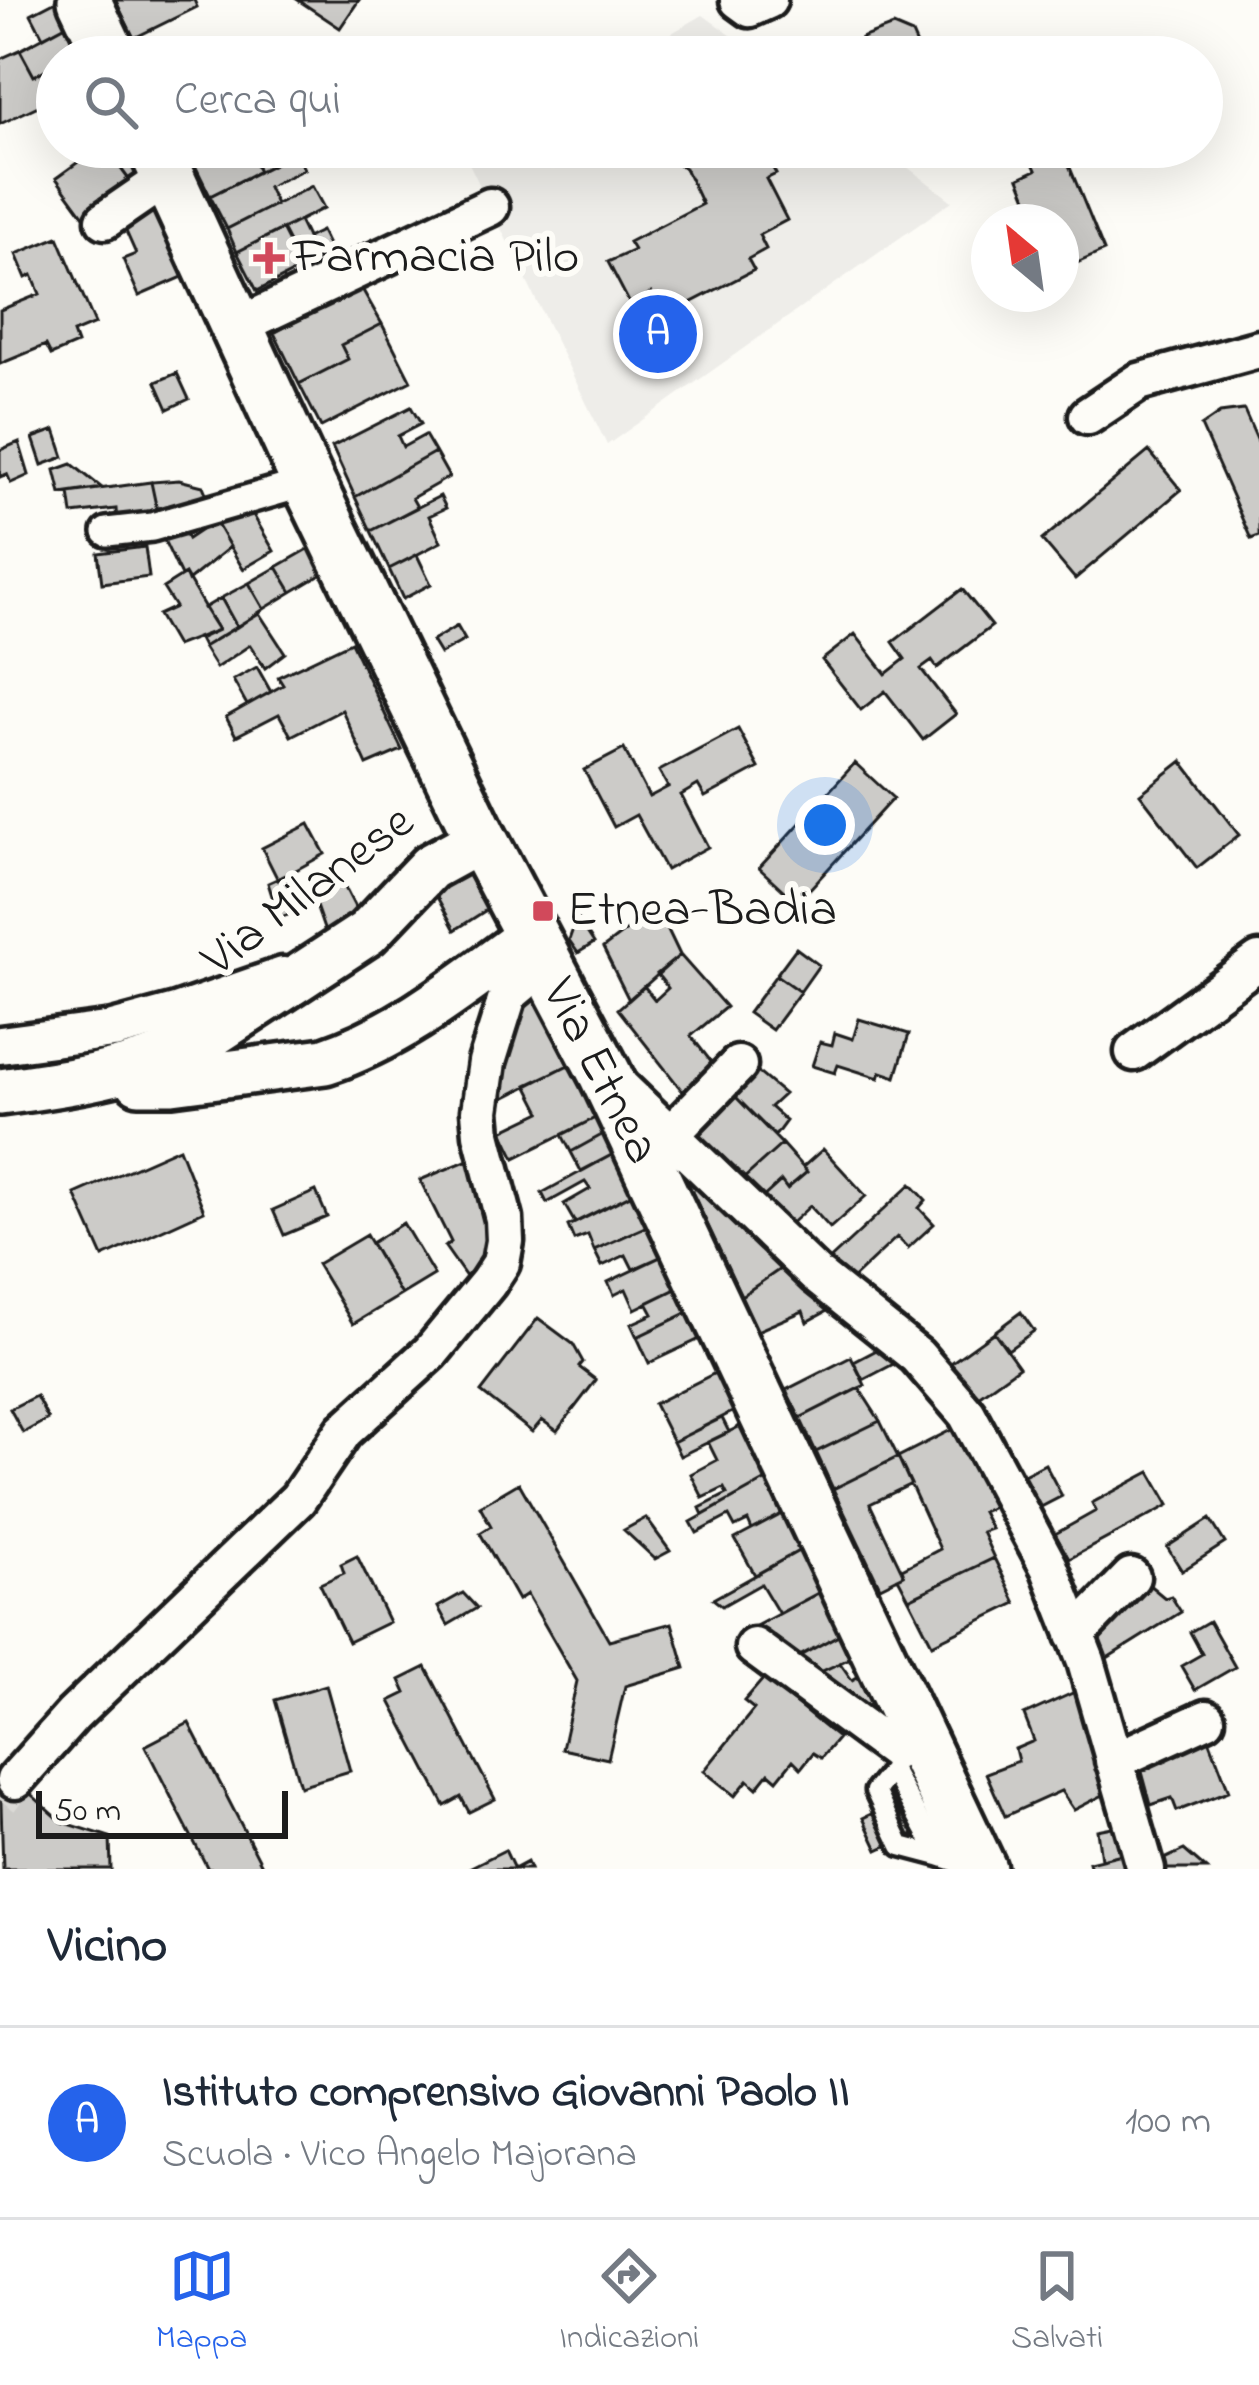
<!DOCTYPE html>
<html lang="it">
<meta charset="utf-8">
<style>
body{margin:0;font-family:"Indie Flower",sans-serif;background:#f6f6f7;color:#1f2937}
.compass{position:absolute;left:971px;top:204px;width:108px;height:108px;border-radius:50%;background:#fff;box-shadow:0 12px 48px #0002;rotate:331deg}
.scale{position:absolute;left:36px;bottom:30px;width:252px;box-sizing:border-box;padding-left:12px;border:6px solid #1c1c1c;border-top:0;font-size:33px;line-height:42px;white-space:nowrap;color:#1c1c1c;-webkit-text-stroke:9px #fdfcf7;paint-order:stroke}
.you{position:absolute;left:825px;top:825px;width:42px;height:42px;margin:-30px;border:9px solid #fff;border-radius:50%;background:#1a73e8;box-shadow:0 0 0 18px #1a73e833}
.badge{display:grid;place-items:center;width:78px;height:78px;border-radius:50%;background:#2563eb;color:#fff;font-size:39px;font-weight:700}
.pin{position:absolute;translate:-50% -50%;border:6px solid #fff;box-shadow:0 3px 12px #0006}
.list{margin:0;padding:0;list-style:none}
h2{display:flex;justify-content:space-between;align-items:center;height:156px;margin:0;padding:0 48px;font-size:51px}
h2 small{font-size:39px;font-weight:400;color:#747a83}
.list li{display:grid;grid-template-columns:78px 1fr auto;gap:36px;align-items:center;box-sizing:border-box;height:192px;padding:0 48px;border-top:3px solid #e0e1e3}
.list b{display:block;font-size:45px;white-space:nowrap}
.list p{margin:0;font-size:39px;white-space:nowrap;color:#747a83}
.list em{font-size:39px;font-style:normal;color:#747a83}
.icon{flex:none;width:66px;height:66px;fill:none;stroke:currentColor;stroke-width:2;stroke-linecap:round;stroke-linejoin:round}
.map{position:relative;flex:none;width:1259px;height:1869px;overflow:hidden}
.search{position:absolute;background:#fff;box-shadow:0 12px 48px #0002;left:36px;right:36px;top:36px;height:132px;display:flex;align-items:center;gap:30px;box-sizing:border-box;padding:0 42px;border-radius:66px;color:#747a83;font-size:45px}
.sheet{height:348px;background:#fff}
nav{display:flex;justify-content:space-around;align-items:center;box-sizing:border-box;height:168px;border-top:3px solid #e0e1e3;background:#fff;font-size:33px;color:#747a83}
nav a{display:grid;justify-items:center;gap:6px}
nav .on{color:#2563eb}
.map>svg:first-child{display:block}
.built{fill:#eeede9}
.building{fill:#cccbc8;stroke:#1c1c1c;stroke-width:3}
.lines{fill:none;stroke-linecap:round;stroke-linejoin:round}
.minor-tunnel{stroke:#dbdad6;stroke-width:36;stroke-dasharray:36 18;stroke-linecap:butt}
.service-casing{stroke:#1c1c1c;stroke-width:27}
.pedestrian-casing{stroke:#1c1c1c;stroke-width:36}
.minor-casing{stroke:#1c1c1c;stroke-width:45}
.tertiary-casing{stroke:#1c1c1c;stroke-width:54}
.secondary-casing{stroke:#1c1c1c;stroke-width:60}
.service{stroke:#fdfcf7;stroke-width:18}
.pedestrian{stroke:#fdfcf7;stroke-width:27}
.minor{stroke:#fdfcf7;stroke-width:36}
.tertiary{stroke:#fdfcf7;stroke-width:45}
.secondary{stroke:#fdfcf7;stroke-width:51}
.poi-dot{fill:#d1495b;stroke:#fdfcf7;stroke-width:4.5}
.labels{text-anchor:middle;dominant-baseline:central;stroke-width:12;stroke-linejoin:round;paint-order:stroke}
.poi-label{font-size:51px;fill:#1c1c1c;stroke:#fdfcf7;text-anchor:start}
.street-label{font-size:51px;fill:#1c1c1c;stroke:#fdfcf7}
</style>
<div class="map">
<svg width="1259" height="1869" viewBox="0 0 1259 1869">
<rect width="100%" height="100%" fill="#fdfcf7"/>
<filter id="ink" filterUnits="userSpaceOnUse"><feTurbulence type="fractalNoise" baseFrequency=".00833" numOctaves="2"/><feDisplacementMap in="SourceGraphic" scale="24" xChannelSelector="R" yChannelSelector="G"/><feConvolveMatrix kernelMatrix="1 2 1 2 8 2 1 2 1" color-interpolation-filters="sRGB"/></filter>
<g filter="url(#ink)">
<path class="built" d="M703,15L761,57H630Z
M461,147H516L552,170L561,165L571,147H881L952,201L607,445Z"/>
<path class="building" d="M58,0H66L77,19L43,37L31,14Z
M115,0H194L197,7L134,38Z
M298,0H359L340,28Z
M77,19L91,45L69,57H57V63L34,76L20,50Z
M893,26L912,34L922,57H869L861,38Z
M20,50L34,76L57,63V97L0,124V59Z
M99,147H105L133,185L86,219L56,178Z
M105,147H143L156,174L133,185Z
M186,147H247L259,171L210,196Z
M247,147H293L296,153L259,171Z
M645,147H762L776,174L766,179L787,220L759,235L766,249L748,259L754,270L663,317L651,293L630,304L608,262L634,250L629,242L702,204L685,168Z
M1062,148L1104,251L1061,270V222H1037L1019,178L1036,170L1032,161Z
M296,153L304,169L268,187L276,204L227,229L210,196Z
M312,186L324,208L237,252L227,229Z
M165,192L199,270L139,296L123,259L136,254L121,220Z
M299,221L318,260L302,268L282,229Z
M282,229L302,268L257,291L237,252Z
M321,231L332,253L318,260L307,238Z
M58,237L95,324L73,333L77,344L51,355L46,345L0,364V310L40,294L32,275L26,278L16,254Z
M361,287L382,324L341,345L348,359L299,384L274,333Z
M382,324L411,381L321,427L299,384L348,359L341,345Z
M177,373L189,399L168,409L156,382Z
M411,407L421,424L398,436L403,447L425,435L435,452L355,497L332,447Z
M1244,410L1259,444V536L1251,539L1201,426L1220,413Z
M55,430L64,457L42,465L33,438Z
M19,442L29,475L11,483L7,474L0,477V450Z
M1149,451L1181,490L1075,579L1042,540Z
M435,452L449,477L412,498L417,507L371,531L355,497Z
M72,464L102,488L61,494L55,470Z
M179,480L203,486L210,503L158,515L151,482Z
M151,482L158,515L117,522L116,509L72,514L69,493Z
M440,496L446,508L429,516L441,542L389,569L371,531Z
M248,506L274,551L243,569L215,521Z
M215,521L230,547L188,581L185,574L181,576L161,534L180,524L188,539Z
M319,543L329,570L292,592L277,567Z
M145,547L149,577L102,583L98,553Z
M417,555L431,584L403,599L389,569Z
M277,567L292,592L264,609L249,583Z
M185,574L218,630L176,646L158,615L175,607L163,588Z
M249,583L264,609L237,627L221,598Z
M962,589L992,626L937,668L932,661L921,669L956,714L923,740L885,691L861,710L822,660L855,634L886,674L905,659L893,642Z
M221,598L237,627L203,647L199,639L218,630L204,608Z
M259,613L285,653L265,668L250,645L216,668L203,647Z
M457,626L465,640L440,654L432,641Z
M351,642L402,750L367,765L342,710L291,736L279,714L236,736L226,717L283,685L278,677Z
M257,667L271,692L247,705L233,680Z
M738,729L759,768L705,797L698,785L681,795L708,847L666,870L636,815L614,827L584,770L624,749L649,797L668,787L659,771Z
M1182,761L1239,835L1197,868L1140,794Z
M855,763L893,798L797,903L759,868Z
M309,824L325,854L278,880L262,848Z
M468,860L491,907L455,930L431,886Z
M337,872L359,915L325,932L309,886Z
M288,874L299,911L279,918L268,883Z
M657,907L680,955L629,1000L603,948Z
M577,917L594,943L578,953L569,940Z
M796,948L819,965L800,992L776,975Z
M680,955L726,1007L691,1036L719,1072L687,1097L618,1009L644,986L655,1000L668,988L657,974Z
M776,975L800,992L772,1030L748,1013Z
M532,993L568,1065L494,1103L515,1005Z
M859,1019L909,1034L896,1077L881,1072L879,1078L838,1065L835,1073L812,1066L820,1042L832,1045L835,1033L853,1039Z
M575,1062L601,1115L515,1158L502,1131L541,1112L527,1085Z
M748,1064L784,1094L770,1107L786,1121L775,1136L729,1090Z
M729,1090L782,1144L741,1181L695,1132Z
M601,1115L609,1131L571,1152L562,1135Z
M609,1131L619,1151L581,1171L571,1152Z
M782,1144L807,1172L787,1189L781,1181L760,1200L741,1181Z
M179,1148L204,1211L103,1257L75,1194Z
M823,1149L866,1196L830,1228L810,1206L786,1228L760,1200L781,1181L787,1189L807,1172L803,1167Z
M619,1151L638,1191L575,1223L564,1204L590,1189L585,1182L547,1203L542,1193Z
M473,1158L492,1214V1261L469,1281L445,1247L451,1242L420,1180Z
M681,1169L706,1197L711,1192L786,1265L741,1296Z
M911,1184L926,1200L919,1208L934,1224L908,1248L897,1237L848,1283L823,1266Z
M316,1191L327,1217L284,1235L273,1210Z
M638,1191L654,1223L594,1250L588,1235L574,1240L568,1226Z
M403,1223L434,1275L401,1295L371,1243Z
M654,1223L669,1253L633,1269L626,1255L602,1266L594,1250Z
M366,1235L401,1295L353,1324L317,1264Z
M669,1253L684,1285L635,1309L626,1289L614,1295L608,1282Z
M786,1265L838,1305L807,1322L803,1311L757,1331L741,1296Z
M684,1285L695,1309L637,1337L631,1324L653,1314L647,1303Z
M695,1309L708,1335L649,1363L637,1337Z
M1021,1312L1034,1331L1008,1350L994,1332Z
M538,1318L573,1344L583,1362L579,1367L596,1380L557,1431L542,1420L532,1432L481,1392Z
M994,1332L1019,1367L974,1399L948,1365Z
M888,1344L905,1358L863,1380L854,1362Z
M851,1357L865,1385L800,1418L786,1390Z
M727,1367L746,1405L673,1442L654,1404Z
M859,1388L880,1421L816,1452L800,1418Z
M36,1396L48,1419L23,1433L10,1409Z
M722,1418L729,1432L680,1456L673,1442Z
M753,1420L779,1473L703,1515L700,1508L727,1494L724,1488L703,1498L691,1474L717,1460L708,1442Z
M880,1421L898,1457L833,1489L816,1452Z
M961,1425L1002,1503L982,1512L991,1529L982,1532L994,1558L909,1599L898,1578L904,1575L902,1569L940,1549L898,1457Z
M898,1457L911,1484L870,1504L904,1575L880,1587L833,1489Z
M1045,1464L1062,1496L1039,1508L1022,1476Z
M1150,1472L1169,1505L1069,1559L1055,1534L1096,1511L1092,1503Z
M779,1473L795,1507L752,1530L748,1521L735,1527L729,1516L697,1533L691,1522Z
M519,1483L609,1640L672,1623L685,1668L625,1686L608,1759L562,1749L577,1681L527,1594L518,1600L480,1533L491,1526L480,1506Z
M795,1507L813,1543L755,1575L735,1539Z
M646,1518L670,1551L655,1559L624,1530Z
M1210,1519L1225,1543L1182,1571L1167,1547Z
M813,1543L833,1585L779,1614L761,1584L722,1606L713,1599Z
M357,1556L389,1622L348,1642L320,1584L344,1573L341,1564Z
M994,1558L1016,1603L932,1644L909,1599Z
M1142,1579L1165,1598L1171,1596L1181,1612L1104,1660L1091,1628Z
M833,1585L853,1627L796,1658L754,1627Z
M463,1593L477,1608L448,1625L438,1607Z
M1209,1621L1235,1667L1195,1690L1181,1666L1202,1654L1190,1632Z
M853,1627L865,1651L816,1674L796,1658Z
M840,1663L852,1680L873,1668L894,1711L878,1719L816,1674Z
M426,1667L495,1799L469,1812L461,1797L445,1806L390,1701L406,1693L400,1680Z
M764,1678L838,1738L821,1758L813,1753L801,1768L793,1760L777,1780L769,1773L757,1788L748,1780L735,1796L704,1771L754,1709L744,1701Z
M326,1685L350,1771L300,1786L275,1700Z
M1077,1691L1107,1793L1074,1810L1061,1791L1005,1816L986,1773L1018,1761L1015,1749L1034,1741L1024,1715Z
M189,1723L264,1869H208L145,1746Z
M1206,1731L1229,1791L1177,1811L1172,1798L1151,1805L1138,1757Z
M0,1773L15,1780L62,1822L110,1837L111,1869H3Z
M930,1786L945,1819L878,1850L863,1818Z
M1117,1826L1122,1854L1101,1859L1097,1830Z
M505,1850L514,1869L527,1862L530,1869H467Z
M1184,1850L1206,1869H1164L1162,1860Z
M1122,1854L1126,1869H1091L1089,1862Z"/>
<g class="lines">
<path class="minor-tunnel" d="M0,1800L15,1780"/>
<g class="service-casing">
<path id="service" d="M895,1751L892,1770L939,1856L969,1866
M892,1770L875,1791L901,1846L939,1856"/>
</g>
<g class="pedestrian-casing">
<path id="pedestrian" d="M107,532L152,527L308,482"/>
</g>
<g class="minor-casing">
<path id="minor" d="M739,0L750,8L768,0
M105,220L169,176
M238,326L490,207
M1088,416L1139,382L1259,349
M0,1045L113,1030L176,1013L283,976
M1134,1052L1259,961
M616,1083L816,1275L917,1356L967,1414L1049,1567L1086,1661L1146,1869
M672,1133L738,1065
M1075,1635L1131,1577
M754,1647L895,1751L920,1739
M1114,1761L1206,1719
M15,1780L73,1715L298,1499L344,1431L431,1352L488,1283L501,1263L505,1241L504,1219L482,1134L480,1111L487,1062L508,995L526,980L544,976L551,978"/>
</g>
<g class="tertiary-casing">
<path id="tertiary" d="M139,1081H172L325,1061C403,1035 464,984 530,936
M0,1092C68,1083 134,1073 197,1044L367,933L430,867L481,839"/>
</g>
<g class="secondary-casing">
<path id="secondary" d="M84,0L111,57
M154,147L308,482L481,839L605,1074L980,1869"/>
</g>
<use href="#service" class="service"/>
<use href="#pedestrian" class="pedestrian"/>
<use href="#minor" class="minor"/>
<use href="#tertiary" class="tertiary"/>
<use href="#secondary" class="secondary"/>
</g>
</g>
<g class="poi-dot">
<path d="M263 240h12v12h12v12h-12v12h-12v-12h-12v-12h12z"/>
<rect x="531" y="899" width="24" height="24" rx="6"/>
</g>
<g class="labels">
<g class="poi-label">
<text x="293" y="258">Farmacia Pilo</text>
<text x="567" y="911">Etnea-Badia</text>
</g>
<g class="street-label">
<text transform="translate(309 892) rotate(-37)">Via Milanese</text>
<text transform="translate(599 1072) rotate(63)">Via Etnea</text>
</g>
</g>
</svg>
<svg class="compass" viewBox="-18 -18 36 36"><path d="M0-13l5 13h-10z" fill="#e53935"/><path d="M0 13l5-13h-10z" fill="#747a83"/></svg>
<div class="scale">50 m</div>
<div class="you"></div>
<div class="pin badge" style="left:658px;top:334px">A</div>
<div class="search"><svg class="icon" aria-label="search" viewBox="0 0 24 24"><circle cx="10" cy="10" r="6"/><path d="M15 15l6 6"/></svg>Cerca qui</div>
</div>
<section class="sheet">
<h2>Vicino<small></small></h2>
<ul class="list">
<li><span class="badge">A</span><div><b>Istituto comprensivo Giovanni Paolo II</b><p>Scuola · Vico Angelo Majorana</p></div><em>100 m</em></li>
</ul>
</section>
<nav>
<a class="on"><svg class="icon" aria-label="map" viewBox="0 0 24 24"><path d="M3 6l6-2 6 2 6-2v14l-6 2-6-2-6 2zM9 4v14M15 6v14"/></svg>Mappa</a>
<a><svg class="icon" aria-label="directions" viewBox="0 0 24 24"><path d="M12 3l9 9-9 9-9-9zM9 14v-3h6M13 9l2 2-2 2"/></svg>Indicazioni</a>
<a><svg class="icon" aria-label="saved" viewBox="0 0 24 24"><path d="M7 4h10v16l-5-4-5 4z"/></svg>Salvati</a>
</nav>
